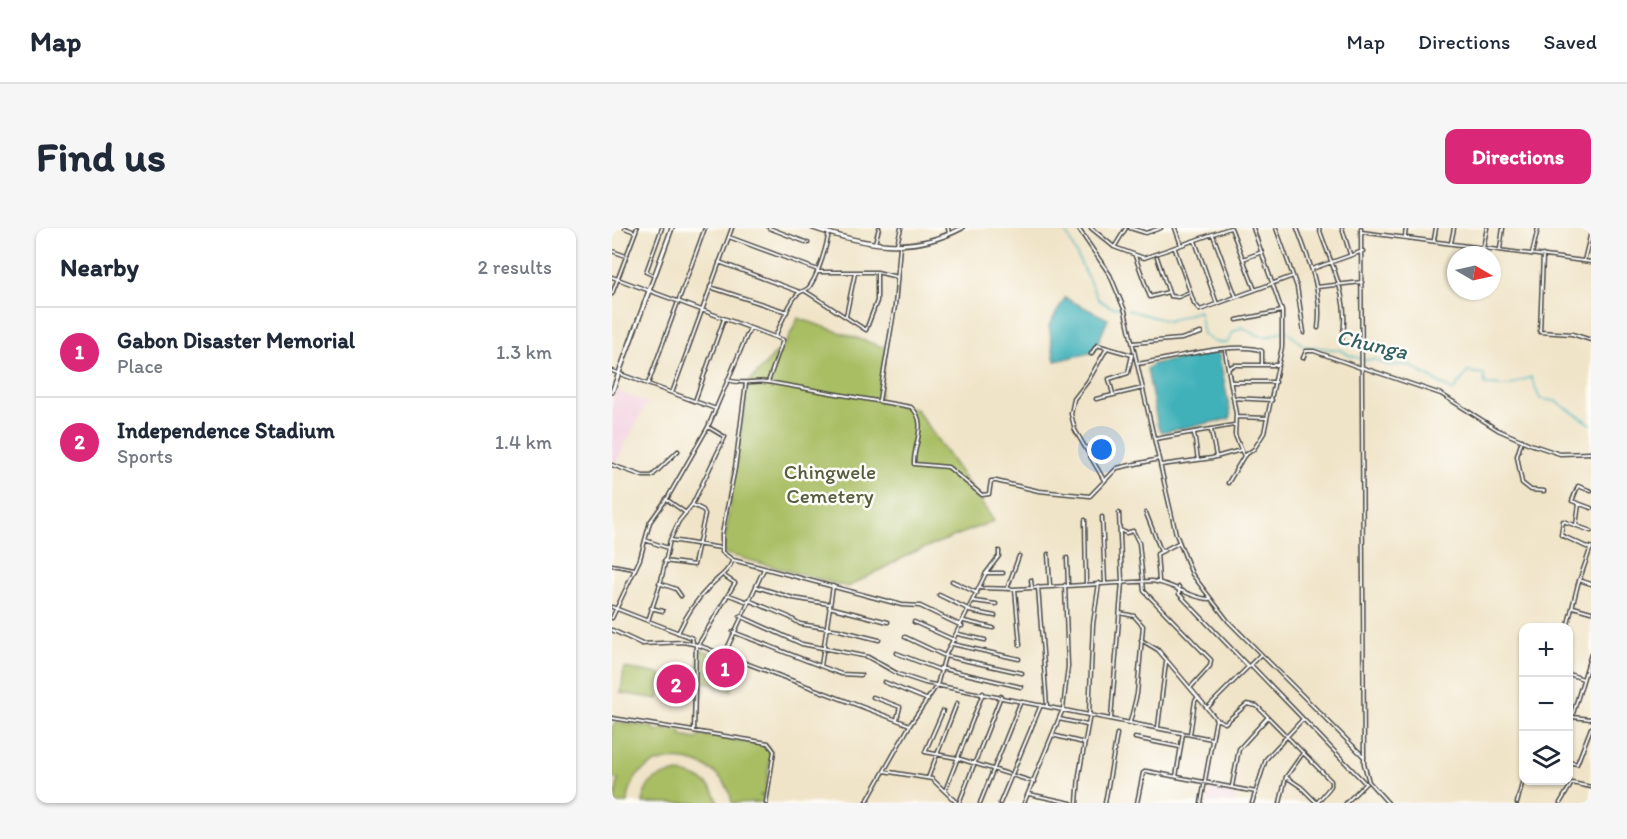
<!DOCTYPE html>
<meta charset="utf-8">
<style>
body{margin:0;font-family:Itim,sans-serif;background:#f6f6f7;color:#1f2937}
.controls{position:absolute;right:18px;bottom:18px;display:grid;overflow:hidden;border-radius:12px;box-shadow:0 2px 4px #0004}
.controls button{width:54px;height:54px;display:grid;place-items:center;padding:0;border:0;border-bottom:2px solid #e0e1e3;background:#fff;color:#1f2937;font:30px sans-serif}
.compass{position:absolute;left:835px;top:18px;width:54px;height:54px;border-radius:50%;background:#fff;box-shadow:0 2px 4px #0004;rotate:99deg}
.you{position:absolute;left:490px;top:222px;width:21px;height:21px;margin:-15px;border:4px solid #fff;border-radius:50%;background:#1a73e8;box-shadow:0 0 0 9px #1a73e833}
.badge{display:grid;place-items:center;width:39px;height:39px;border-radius:50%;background:#db2777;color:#fff;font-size:20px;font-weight:700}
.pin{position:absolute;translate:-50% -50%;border:3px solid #fff;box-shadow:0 2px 6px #0006}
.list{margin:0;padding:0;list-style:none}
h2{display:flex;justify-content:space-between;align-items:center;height:78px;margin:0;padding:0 24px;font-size:26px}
h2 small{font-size:20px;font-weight:400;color:#747a83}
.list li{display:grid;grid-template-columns:39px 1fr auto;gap:18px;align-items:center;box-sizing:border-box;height:90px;padding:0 24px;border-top:2px solid #e0e1e3}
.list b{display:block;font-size:22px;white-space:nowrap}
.list p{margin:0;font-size:20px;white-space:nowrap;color:#747a83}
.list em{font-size:20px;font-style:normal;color:#747a83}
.icon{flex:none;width:33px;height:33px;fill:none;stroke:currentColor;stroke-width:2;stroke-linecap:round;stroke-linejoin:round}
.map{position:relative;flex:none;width:979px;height:575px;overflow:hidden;border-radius:12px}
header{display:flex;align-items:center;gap:36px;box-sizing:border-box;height:84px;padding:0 30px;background:#fff;border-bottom:2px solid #e0e1e3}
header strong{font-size:28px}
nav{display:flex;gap:33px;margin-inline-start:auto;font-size:21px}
.intro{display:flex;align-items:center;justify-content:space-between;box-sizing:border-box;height:144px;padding:0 36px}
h1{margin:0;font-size:42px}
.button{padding:15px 27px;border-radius:12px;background:#db2777;color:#fff;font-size:21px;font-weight:700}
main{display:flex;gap:36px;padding:0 36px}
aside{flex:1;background:#fff;border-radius:12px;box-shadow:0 2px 4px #0004}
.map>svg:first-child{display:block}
.built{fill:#f3cfdf}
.green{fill:#a9be63;stroke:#6a7447;stroke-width:1.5}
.water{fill:#41b1b9;stroke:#366e72;stroke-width:1.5}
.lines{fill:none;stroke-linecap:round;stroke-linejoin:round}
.stream{stroke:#41b1b9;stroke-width:1.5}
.minor-casing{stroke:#494743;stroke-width:5}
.tertiary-casing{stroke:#494743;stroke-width:6}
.minor{stroke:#fff;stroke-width:2}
.tertiary{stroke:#fff;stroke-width:3}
.labels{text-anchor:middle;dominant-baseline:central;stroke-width:5;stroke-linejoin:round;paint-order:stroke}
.park-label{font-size:21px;fill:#575e3f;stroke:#fdfcf7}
.water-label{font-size:22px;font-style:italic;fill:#346164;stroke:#fdfcf7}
</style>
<header>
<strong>Map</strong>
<nav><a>Map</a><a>Directions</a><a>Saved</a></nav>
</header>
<div class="intro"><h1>Find us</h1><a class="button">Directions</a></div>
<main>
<aside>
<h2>Nearby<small>2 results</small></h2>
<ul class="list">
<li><span class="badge">1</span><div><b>Gabon Disaster Memorial</b><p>Place</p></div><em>1.3 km</em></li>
<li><span class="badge">2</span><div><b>Independence Stadium</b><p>Sports</p></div><em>1.4 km</em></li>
</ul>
</aside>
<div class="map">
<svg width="979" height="575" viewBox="0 0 979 575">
<rect width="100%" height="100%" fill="#fdfcf7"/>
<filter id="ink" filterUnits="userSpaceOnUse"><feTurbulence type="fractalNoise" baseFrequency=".0167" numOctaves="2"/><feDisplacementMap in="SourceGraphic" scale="12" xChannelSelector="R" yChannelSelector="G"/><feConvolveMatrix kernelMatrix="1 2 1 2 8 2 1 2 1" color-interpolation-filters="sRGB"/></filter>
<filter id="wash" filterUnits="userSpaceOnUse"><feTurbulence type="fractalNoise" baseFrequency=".008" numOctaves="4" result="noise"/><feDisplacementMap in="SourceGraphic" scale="24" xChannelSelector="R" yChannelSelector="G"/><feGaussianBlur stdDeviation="1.35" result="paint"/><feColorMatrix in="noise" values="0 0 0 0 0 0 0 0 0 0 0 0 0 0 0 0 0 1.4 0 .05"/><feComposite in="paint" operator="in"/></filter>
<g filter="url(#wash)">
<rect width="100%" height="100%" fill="#f0e4c8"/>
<path class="built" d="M4,162L35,175L3,236L0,235V172Z
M598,557L624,562L622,575H595Z"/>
<path class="green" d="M186,90L274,120L267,174L304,181L382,293L300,325L236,359L111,325L135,156L175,113Z
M86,421L129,437L119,463L85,451Z
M12,440L50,446L46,471L9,465Z
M4,494L41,499L44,504L50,501L68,503L70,508L85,511L89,507L154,517L159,524L153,566L148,567L152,569L151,574L120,575C112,520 18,514 16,575H0L3,572L6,552L0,550V498Z
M63,545C82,545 102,555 106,575H31C32,555 44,547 63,545Z"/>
<path class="water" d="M453,70L496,91L482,124L443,133L437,98Z
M603,124L607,127L619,188L617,191L550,204L546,199L535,141L541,136Z"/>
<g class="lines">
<path class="stream" d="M452,0L486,71L497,78L511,81
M516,82L556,93L587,83L591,106L602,114L615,115L621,104L630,99C645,108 652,113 671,103
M673,102L692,118L728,122L737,127L752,132L762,131L775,137H797L841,163L856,144L872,146L873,157L897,158L919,149L928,171L943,173L979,196"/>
</g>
</g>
<g filter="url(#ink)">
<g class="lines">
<g class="minor-casing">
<path id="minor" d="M13,0L23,4
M157,0L196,15
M336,0L337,6
M466,0L498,47L513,83L564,306L580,346L616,393L752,529
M479,0L502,19L532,30L618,0
M518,0L534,5L549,0
M563,0L569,17
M619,0L643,62
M664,0L685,59L692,105
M685,0C697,33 711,64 706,100
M707,0C719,37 739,71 730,111
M730,0L738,26
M749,0L752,536L757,554L776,575
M749,4L979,34
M601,7L624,69
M793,8L794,0
M117,9L206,42
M822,12L824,0
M583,13L605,76
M263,15L267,0
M839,15L842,0
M285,16L289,0
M503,18L514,0
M871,20L875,0
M563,21L582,75L588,82L681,48
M888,21L891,0
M0,23L14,28
M920,26L926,0
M931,27L928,104L960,106L979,112
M523,28L538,69L556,64
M545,29L558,68L566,69L578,64
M631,31L650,24
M972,33L979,4
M107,34L188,64
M700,41L751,23
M205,44H265L285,49
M43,48L34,44L50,0
M0,49L171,112L156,154
M98,59L175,84
M705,59L750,54
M193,63L254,102L265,73V44
M0,66L25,0
M234,88L243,45
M625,92L670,83L641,0
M163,109C167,100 179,70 187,65C191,62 195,63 198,58C208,43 213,23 217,5
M521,115L569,111L589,105
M613,123L624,186L623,207L632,228
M479,126L485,117L520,127
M691,130L694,123H702L749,140
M525,136C556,132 623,112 650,123V137
M749,139L829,166L886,202L918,216L948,226L979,225
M617,140L622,137H667
M0,143L104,181
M116,152C130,157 142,152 156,154L299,179C317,195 301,216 302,236L336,239L370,267L377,266L379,253H384L427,263L478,268L505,240L547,231
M619,154H664
M134,155L123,240L110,306V324L121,332L290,377L308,378L350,398
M36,156L93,0
M60,165L120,0
M501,166L497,151L516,145L520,127
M621,170L660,172
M484,171L531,160
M267,172L283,78L288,18
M83,173L112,91
M624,189L654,190
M599,202L604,228
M582,205L586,232
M543,211L622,197
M910,212L905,228L910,255L919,262L932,263
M0,237L31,248H40L66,223
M549,237L600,230L629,222
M492,252L463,202L459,186L462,171L476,153L495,120
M616,255L632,228L642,221L652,205L670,119V83
M979,263L966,258L960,273L979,280
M54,271L74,285
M534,285L549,323
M490,289L493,355
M473,292L474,356
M964,297L967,276
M508,302L514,305L521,303L527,315L532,363L599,432L598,438L579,459
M979,303L951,293L949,307L979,321
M33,312L56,320
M59,312L109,320
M436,326L438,358
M455,330L456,357
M52,333L82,337L93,286L91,282L81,277
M0,337L22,341
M374,345H391
M419,352L420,360
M967,352L979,356
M340,353L365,365
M547,353L545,326L566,315
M47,355L64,361L69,368
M145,359L181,370L217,376
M426,359L435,478
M567,359V366L636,438
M368,360L403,361L540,353C562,356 580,371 597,371
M395,361L407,328
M403,361L408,417
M117,367L136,374
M327,367L358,382
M136,372L177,389L188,396L227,402L267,412
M362,373L384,376
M0,379L80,410L81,414
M217,379L276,394
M961,379L979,384
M39,380L51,383
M357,383L383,388
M508,385L522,388L531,398L525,466L518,494
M128,388L190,416L256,429L286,446L313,455L600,511
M0,390L28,331L38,294L56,269L96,199L138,100
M36,393L49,353L58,312L67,293L80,277L113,209L96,199
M352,393L381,400
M302,394L342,412
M955,400L966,356L979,319
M0,402L30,416L71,414L86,417L298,497L254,575
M121,404L229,446L249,447
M66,405C74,387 85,371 99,357C108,348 115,345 121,332
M346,406L373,412
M293,409L333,428L410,445
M529,412L546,422L595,480
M340,416L407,431
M86,417L123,355L112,348
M113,425L152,341
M284,425L328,442
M648,427L595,480L604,491L613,495L635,476L645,478L719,553V558L705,575
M639,437L753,555
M209,438L221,358
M328,440L409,459
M957,446L971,451
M272,454L316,472
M261,469L288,479L285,491
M331,483L313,524L345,530L422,554
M477,486L481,396L487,355
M960,489L979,491
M0,490L156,515L162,523L154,575
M499,490L510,354L507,285
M447,491L475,497
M298,497L325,457L333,428L374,345L387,328V323
M546,499L554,434
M957,499L979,426
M82,503L84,417
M578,506L583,473L586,469
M440,507L472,515
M523,510L568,519
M957,534L965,536L979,500
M272,543L320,551L345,575
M564,549L571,505
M674,549L689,559L705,575
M316,550L345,475
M620,558L627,521L656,489
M333,563L371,465
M417,566L459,575
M347,575L389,468
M368,575L409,473
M388,575L429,477
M412,575L451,481L456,438L453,357
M465,575L467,547L478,486
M493,575L505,506
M525,575L531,545L534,543L644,564
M589,575L604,491
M640,575L654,531L691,491
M668,575L674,549L691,525
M734,575L754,555
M905,575L912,548
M948,575L960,555L979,559"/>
</g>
<g class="tertiary-casing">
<path id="tertiary" d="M201,0C252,17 299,27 350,0
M0,164L60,0"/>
</g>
<use href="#minor" class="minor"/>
<use href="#tertiary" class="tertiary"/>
</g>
</g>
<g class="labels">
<g class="park-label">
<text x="218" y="243">Chingwele<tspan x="218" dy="24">Cemetery</tspan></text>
</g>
<g class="water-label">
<text transform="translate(760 116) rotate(13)">Chunga</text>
</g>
</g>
</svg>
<div class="controls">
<button>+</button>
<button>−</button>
<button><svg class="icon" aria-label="layers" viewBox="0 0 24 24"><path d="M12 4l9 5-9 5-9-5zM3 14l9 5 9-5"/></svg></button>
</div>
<svg class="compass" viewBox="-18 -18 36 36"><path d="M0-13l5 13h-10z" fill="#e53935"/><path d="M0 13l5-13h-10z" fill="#747a83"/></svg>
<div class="you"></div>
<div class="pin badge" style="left:113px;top:440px">1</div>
<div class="pin badge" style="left:64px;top:456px">2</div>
</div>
</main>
